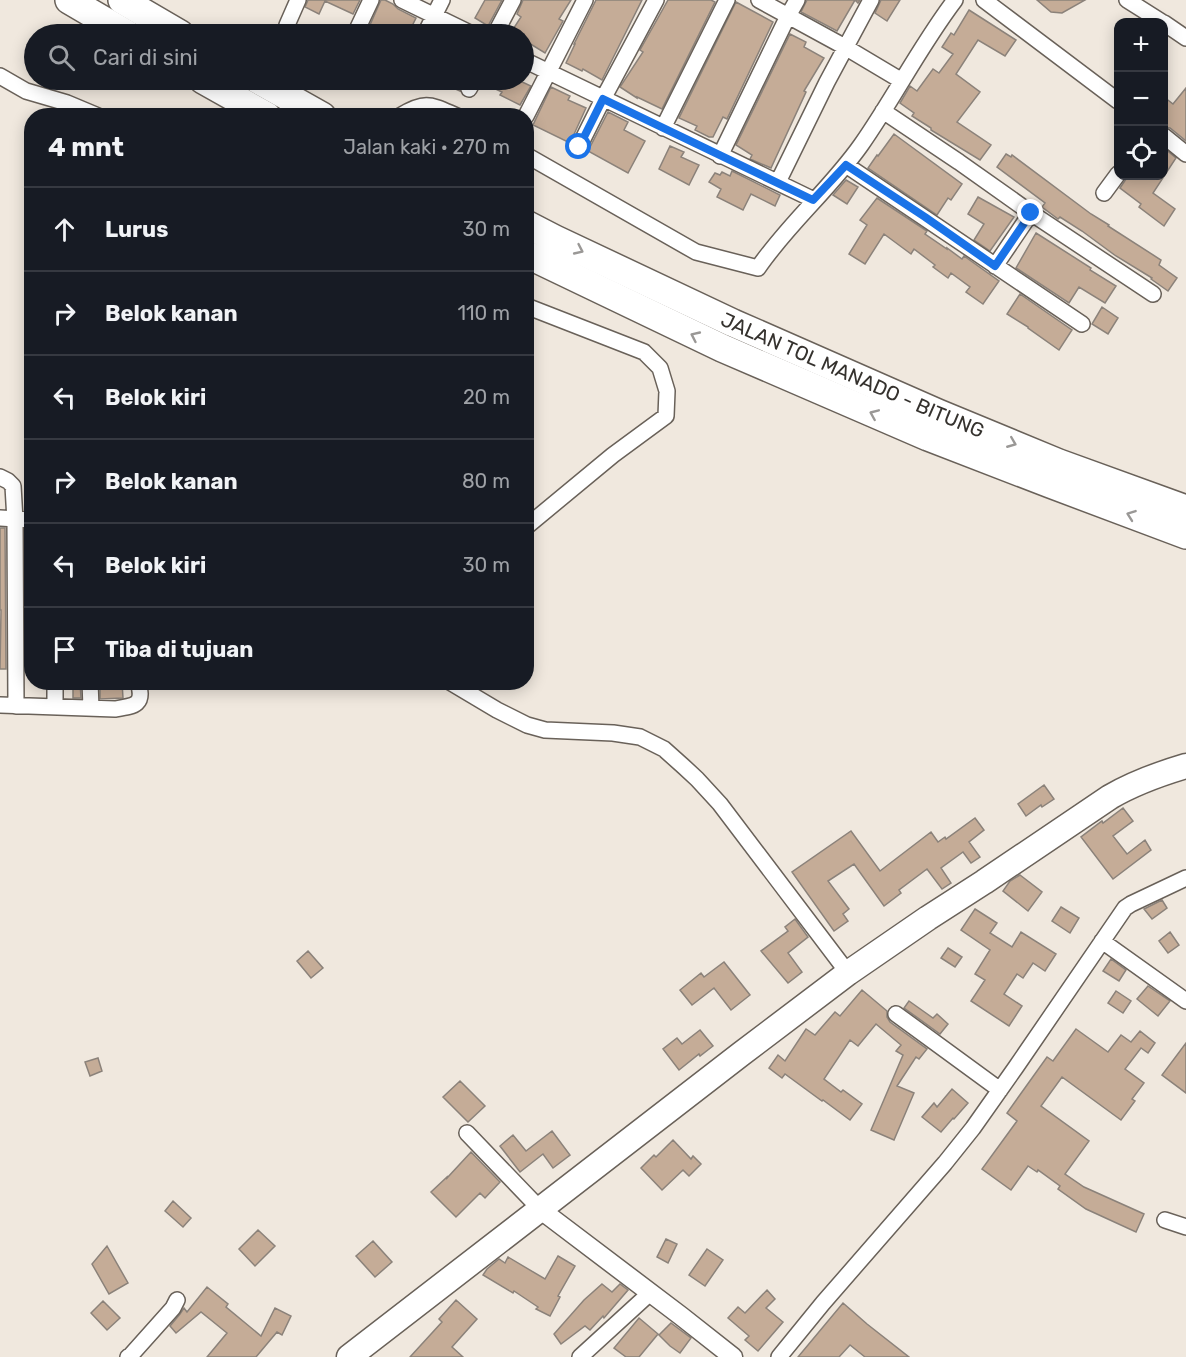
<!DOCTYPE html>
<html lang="id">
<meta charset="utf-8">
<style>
body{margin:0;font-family:Rubik,sans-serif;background:#20242c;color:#f1f3f6}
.controls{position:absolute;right:18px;top:18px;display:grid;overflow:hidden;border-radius:12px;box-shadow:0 3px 15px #0003}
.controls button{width:54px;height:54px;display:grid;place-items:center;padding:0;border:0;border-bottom:2px solid #363941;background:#171b24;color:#f1f3f6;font:30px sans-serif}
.stop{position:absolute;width:18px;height:18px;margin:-14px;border:4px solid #1a73e8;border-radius:50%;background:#fff}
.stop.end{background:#1a73e8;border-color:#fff;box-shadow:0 2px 6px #0008}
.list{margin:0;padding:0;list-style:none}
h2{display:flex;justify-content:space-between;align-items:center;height:78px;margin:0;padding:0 24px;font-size:26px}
h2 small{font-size:20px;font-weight:400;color:#9ea1a6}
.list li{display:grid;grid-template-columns:39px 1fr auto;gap:18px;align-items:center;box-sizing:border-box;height:84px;padding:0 24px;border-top:2px solid #363941}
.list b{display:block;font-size:22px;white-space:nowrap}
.list em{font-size:20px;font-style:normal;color:#9ea1a6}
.icon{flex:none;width:33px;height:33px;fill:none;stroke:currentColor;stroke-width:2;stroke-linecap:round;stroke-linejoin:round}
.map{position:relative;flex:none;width:1186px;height:1357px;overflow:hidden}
.search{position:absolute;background:#171b24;box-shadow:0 3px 15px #0003;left:24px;top:24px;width:510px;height:66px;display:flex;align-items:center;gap:15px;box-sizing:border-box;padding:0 21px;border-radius:33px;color:#9ea1a6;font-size:22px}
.panel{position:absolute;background:#171b24;box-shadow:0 3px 15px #0003;left:24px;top:108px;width:510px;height:582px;border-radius:24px}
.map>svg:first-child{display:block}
.building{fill:#c5ac97;stroke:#8b827a;stroke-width:1.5}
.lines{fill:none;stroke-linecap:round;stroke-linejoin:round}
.minor-casing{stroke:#696159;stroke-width:18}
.tertiary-casing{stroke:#696159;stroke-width:21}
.trunk-casing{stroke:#696159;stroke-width:27}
.motorway-casing{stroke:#696159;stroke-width:30}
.minor{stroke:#fff;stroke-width:15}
.tertiary{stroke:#fff;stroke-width:18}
.trunk{stroke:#fff;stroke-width:24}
.motorway{stroke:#fff;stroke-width:27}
.oneway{stroke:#9a9896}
.route{stroke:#1a73e8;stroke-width:8}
.labels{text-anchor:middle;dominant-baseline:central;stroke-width:4.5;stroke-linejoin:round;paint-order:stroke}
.street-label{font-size:20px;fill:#35322e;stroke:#f0e8de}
</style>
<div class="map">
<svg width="1186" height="1357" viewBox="0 0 1186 1357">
<rect width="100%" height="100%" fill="#f0e8de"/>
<path class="building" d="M308,0H360L353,14L325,1L319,14L305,7Z
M381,0H385L393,4L398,9L416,18L408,34H366Z
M485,0H502L488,26L475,18Z
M523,0H571L559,19L563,21L545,53L524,40V34H510L521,17L517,14Z
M596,0H642L602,80L583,69L582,71L566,63L575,44H574Z
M668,0H711L715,2L662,109L637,97V98L620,87L643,52L640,50Z
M807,0H860L858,3L855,0L837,31L801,12Z
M881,0H900L887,21L875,13Z
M1037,0H1085L1062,13L1051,12Z
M736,2L773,22L727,119L723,117L713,137H709L695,130L697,126L679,118Z
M969,10L1016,40L1005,56L978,40L956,74L980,92L957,122L991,145L980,160L931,130V128L912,116L914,113L900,103L910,86L917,91L933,69L939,73L953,54L942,47L951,33L954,35Z
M790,34L806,42L804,47L824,58L804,91L806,92L771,168L750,159L752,155L736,145Z
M436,80H463L460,85V91Z
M484,80H518L531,86L520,105L500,95L502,92L483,83Z
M551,87L570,96L568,100L586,108L570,143L533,125Z
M1186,88V141L1170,128L1164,127V97L1173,104Z
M608,112L628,122L624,130L645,141L628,173L588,151Z
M894,134L962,184L951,200L948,198L937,215L868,168L877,155L878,156Z
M670,146L684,152L681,157L699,165L689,185L659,169Z
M1164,148L1176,158L1153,193L1175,209L1164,226L1139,207L1141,204L1120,188L1128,176H1164Z
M1006,154L1011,157L1012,155L1091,214L1109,225L1108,226L1161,260L1159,265L1177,278L1168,291L1151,279L1152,278L1116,256L1082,231L1060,217L1058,219L1042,207L1045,203L997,167Z
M732,171L780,195L775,206L751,194L743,210L717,197L721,189L709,182L715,173L720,175L722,172L730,176Z
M846,180L858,187L847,204L833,195Z
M978,197L1014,217L990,251L974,240L984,224L968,214Z
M877,198L927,231L925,234L947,249V248L962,259L964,256L999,281L983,304L966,292L970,287L951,273L948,278L933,267L935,265L914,249L911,254L884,234L865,264L849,254L867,225L860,220Z
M1036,233L1091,268L1090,270L1116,286L1105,303L1079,287L1069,303L1016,268Z
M1020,294L1072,330L1059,350L1028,328V327L1007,314Z
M1102,307L1118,318L1108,334L1092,324Z
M0,528H5L6,669H0L1,610H0Z
M25,529L32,530V669H26Z
M73,682H80L81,698H73Z
M100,682H122L123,698L100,699Z
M1044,785L1054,799L1042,807L1041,805L1026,816L1018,804Z
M1123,808L1133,821L1113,836L1127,854L1145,840L1151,850L1113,879L1081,837L1102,821L1103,823Z
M975,818L984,830L969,842L980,857L971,863L963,852L941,868L951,883L942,889L927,869L899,890L901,893L884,906L854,864L828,881L849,909L843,914L848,921L834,931L792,872L851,831L880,871L931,832L938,842L945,837L946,839Z
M1020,875L1042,892L1028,911L1003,891L1010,881Z
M1162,900L1167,908L1152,919L1144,909Z
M1061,907L1079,918L1070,933L1052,921Z
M975,909L997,923L990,933L1012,947L1021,932L1056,954L1045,971L1033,963L1023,978L1017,974L1004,994L1022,1006L1009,1026L971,1001L985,980L975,974L990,950L961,930Z
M795,919L808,937L788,953L802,972L788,983L761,951L788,931L785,927Z
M1170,932L1179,945L1168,953L1159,941Z
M948,948L962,957L955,967L941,958Z
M308,951L323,968L311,978L297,961Z
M1111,959L1126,970L1119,981L1103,971Z
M724,962L750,995L731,1010L714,988L692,1005L680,990L701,973L704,977Z
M1148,986L1170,1001L1158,1016L1137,999Z
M862,990L887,1011V1017L890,1022L927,1049L919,1059L916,1057L897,1086L914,1093L894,1140L871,1130L903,1055L896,1051L901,1045L876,1024L858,1046L850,1040L824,1079L841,1092L843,1090L862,1104L850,1120L823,1100L822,1101L785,1074L782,1078L769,1068L778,1055L785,1061L806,1029L815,1035L835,1012L840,1016Z
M1116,991L1131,1001L1123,1013L1108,1003Z
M909,1001L933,1018L937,1014L948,1024L940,1034L904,1008Z
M1076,1029L1108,1052L1121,1035L1131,1042L1140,1031L1155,1043L1148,1053L1141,1048L1125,1069L1144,1083L1132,1099L1135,1101L1121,1120L1062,1077L1041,1106L1089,1141L1065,1174L1084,1187L1144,1214L1136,1232L1086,1209L1058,1189L1060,1186L1038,1170L1037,1172L1028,1166L1011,1190L982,1169L1017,1121L1007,1113L1047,1057L1053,1061Z
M700,1030L713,1046L700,1056L699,1054L679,1070L663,1049L677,1038L682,1044Z
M1186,1043V1093L1162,1075Z
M98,1058L102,1071L90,1076L85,1062Z
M460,1081L485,1106L468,1122L443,1097Z
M952,1089L968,1103L954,1119L953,1118L941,1132L922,1117L934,1103L937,1107Z
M552,1131L570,1155L553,1168L543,1154L520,1172L500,1146L513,1135L526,1151Z
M673,1140L691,1159L693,1156L701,1164L689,1176L683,1170L662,1190L641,1168L654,1155L656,1157Z
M471,1152L500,1182L485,1198L480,1193L456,1217L431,1192L447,1177V1178Z
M173,1201L191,1218L183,1227L165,1211Z
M258,1230L275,1246L255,1266L239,1249Z
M666,1239L677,1244L668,1263L657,1257Z
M373,1241L392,1262L375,1277L356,1256Z
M107,1246L128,1283L109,1294L92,1264Z
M707,1249L723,1260L705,1286L689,1275Z
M558,1256L575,1266L558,1296L560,1297L550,1316L536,1309L538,1307L514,1291L513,1293L483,1275L487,1269L499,1259L505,1263L508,1257L545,1279Z
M602,1284L612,1292L620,1284L628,1290L604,1318L603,1316L590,1330L585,1326L561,1344L554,1334L584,1300Z
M207,1287L228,1304L226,1307L261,1336L275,1308L291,1316L282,1335L277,1332L256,1357H207L227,1333L201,1312L176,1333L170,1326L180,1314L184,1308L187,1312Z
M767,1290L775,1299L766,1308L783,1322L758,1351L745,1340L749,1336L728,1318L738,1307L745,1313Z
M456,1300L477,1319L452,1347L463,1357H410L442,1322L439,1319Z
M103,1301L120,1318L107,1330L91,1313Z
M843,1303L867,1324L909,1357H865L850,1345L839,1357H798Z
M639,1318L658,1334L639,1357H626L614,1348Z
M671,1323L691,1338L680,1353L670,1346L659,1335Z"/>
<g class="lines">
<g class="minor-casing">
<path id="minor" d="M402,0L472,34
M759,0L845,47L902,81
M984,0L1118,101
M1127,0L1162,22
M1164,23L1186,38
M287,25L298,0
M355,34L371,0
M425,34L442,0
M495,34L513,0
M524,60L814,200
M0,76L26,91L67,103L98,116
M469,89L474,80
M883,111L959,162L1031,213L1153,294
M400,116C426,100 431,105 457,116
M526,116L585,0
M663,128L727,0
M1164,136L1186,154
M579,147L603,99L656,0
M526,155L696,252L758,268C788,224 830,189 861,145C894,98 920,46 955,0
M720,156L788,16L797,0
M846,165L1082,324
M778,182L827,82L871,0
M1104,193L1118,174
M995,266L1031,213
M526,306L644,352L660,368L667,391L666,416L613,455L526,527
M0,477L8,481L13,486L15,520L16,706
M0,518L32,520
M55,682V707
M90,682L91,708
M450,682L497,710L527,725L545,730L613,733L640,737L664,749L683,766L697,779L720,804L848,973
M0,705L115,709C135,706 145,705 138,682
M1102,941L1186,1001
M896,1014L1000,1090
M467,1133L541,1210
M1165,1220L1186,1227
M128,1357L131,1355L173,1308L177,1300
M580,1357L650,1293
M779,1357L823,1303L945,1163L973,1128L1016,1067L1125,908L1131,904L1186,878"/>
</g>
<g class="tertiary-casing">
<path id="tertiary" d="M541,1210L681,1316L733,1357"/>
</g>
<g class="trunk-casing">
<path id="trunk" d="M349,1357L741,1054L848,973L928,918L984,882L1110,797C1134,783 1159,774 1186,766"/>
</g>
<g class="motorway-casing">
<g id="motorway">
<path d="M69,0L127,34"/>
<path d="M122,0L180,34"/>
<path d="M203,80L267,116"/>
<path d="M258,80L322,116"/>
<path id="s1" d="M526,224L555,239L733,323L938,413L1059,463L1186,509"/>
<path d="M526,254L722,348L928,437L1050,484L1186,535"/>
</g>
</g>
<use href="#minor" class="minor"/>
<use href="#tertiary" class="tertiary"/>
<use href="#trunk" class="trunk"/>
<use href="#motorway" class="motorway"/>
</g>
<defs><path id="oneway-chevron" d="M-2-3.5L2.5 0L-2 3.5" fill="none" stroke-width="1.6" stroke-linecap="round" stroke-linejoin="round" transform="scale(1.5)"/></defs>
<g class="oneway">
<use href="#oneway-chevron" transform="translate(579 250) rotate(25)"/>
<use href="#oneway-chevron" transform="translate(695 336) rotate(-155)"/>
<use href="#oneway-chevron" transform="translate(874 414) rotate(-157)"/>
<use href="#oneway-chevron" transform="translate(1012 443) rotate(22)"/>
<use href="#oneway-chevron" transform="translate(1131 515) rotate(-160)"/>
</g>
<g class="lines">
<path class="route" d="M579,147L603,99L813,200L846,165L925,217L995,266L1031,213"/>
</g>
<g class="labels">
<g class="street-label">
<text stroke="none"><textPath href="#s1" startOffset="360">JALAN TOL MANADO - BITUNG</textPath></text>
</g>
</g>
</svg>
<div class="controls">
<button>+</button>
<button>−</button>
<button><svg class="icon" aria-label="locate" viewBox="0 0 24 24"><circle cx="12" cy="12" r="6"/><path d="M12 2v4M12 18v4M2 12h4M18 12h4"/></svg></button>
</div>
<div class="stop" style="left:579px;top:147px"></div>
<div class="stop end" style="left:1031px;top:213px"></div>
<div class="search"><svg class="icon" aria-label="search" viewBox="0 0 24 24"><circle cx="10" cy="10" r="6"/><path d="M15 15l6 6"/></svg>Cari di sini</div>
<section class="panel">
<h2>4 mnt<small>Jalan kaki · 270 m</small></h2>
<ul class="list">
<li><svg class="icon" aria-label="ahead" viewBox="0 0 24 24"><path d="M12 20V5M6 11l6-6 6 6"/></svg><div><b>Lurus</b></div><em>30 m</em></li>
<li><svg class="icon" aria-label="right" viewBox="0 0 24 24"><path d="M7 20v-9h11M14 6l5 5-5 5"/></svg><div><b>Belok kanan</b></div><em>110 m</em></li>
<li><svg class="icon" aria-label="left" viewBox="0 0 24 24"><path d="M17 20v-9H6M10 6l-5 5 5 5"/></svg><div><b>Belok kiri</b></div><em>20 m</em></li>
<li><svg class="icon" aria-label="right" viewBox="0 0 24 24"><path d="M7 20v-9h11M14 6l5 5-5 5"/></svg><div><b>Belok kanan</b></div><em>80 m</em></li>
<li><svg class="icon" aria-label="left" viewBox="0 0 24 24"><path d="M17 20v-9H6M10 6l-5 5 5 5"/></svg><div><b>Belok kiri</b></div><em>30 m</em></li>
<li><svg class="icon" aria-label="arrive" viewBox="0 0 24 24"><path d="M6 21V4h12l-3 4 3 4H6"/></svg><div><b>Tiba di tujuan</b></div></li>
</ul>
</section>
</div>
